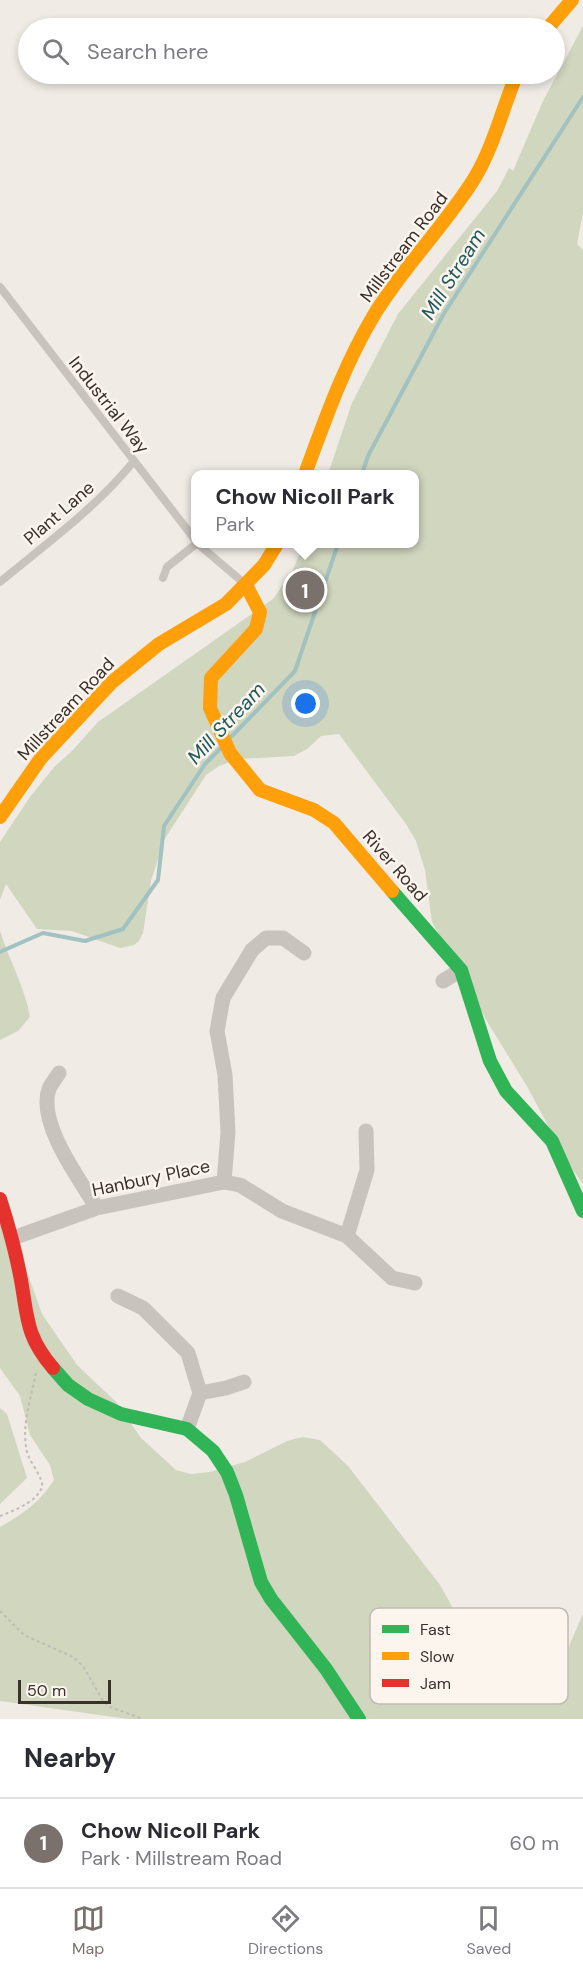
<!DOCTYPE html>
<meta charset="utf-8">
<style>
body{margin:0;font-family:"DM Sans",sans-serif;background:#f2f2f3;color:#2b2b33}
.scale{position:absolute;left:18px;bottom:15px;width:93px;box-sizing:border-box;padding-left:6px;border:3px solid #3b302b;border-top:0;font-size:16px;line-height:21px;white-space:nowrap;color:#3b302b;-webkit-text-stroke:4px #fbf5ee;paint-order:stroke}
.you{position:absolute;left:306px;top:704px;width:21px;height:21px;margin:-15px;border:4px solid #fff;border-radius:50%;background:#1a73e8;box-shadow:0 0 0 9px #1a73e833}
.badge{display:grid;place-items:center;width:39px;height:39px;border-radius:50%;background:#7a716c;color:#fff;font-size:20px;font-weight:700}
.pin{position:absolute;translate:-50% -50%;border:3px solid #fff;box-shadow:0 2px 6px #0006}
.popup{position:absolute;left:191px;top:470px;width:228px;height:78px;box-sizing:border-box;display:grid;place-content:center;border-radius:12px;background:#fff;filter:drop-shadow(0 2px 4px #0005);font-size:20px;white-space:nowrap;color:#7c7c81}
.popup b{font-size:22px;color:#2b2b33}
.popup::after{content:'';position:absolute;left:50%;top:100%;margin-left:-12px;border:12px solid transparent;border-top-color:#fff}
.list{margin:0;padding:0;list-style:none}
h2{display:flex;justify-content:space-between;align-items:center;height:78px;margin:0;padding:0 24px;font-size:26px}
h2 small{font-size:20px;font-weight:400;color:#7c7c81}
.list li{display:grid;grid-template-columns:39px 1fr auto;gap:18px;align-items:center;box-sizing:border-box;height:90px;padding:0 24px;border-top:2px solid #e1e1e2}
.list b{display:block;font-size:22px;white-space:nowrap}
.list p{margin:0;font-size:20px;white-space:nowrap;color:#7c7c81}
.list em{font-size:20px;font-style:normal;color:#7c7c81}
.icon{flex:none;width:33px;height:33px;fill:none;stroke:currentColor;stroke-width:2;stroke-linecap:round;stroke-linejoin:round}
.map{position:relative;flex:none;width:583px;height:1719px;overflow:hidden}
.search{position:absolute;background:#fff;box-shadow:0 3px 9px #0003;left:18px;right:18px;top:18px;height:66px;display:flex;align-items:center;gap:15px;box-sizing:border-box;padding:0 21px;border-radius:33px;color:#7c7c81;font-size:22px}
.sheet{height:168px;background:#fff}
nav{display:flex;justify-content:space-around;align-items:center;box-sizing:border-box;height:84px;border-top:2px solid #e1e1e2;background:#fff;font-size:16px;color:#7c7c81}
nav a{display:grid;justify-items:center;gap:3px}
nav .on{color:#7a716c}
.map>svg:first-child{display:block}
.green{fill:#d1d6bf}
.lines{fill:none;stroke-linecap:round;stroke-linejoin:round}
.stream{stroke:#a1c2c1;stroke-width:4}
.path{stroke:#c2bbb6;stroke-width:2;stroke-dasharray:3 3;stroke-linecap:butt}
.lane{stroke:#c9c3be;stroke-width:8}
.street{stroke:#c9c3be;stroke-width:15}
.fast{stroke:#30b455;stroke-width:14}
.slow{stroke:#ff9f0a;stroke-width:14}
.jam{stroke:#e5322d;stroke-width:14}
.labels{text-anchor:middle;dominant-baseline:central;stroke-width:5;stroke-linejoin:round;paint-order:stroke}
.street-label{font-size:18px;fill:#3b302b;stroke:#fbf5ee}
.water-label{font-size:20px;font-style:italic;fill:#1f5a5e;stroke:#fbf5ee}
.key{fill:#fbf5ee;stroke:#c1bab4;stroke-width:1.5}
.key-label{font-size:16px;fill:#3b302b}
</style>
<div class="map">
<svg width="583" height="1719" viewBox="0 0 583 1719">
<rect width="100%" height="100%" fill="#f0ebe5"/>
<path class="green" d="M583,26V213L577,244L583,250V1184L568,1163L528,1088L488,1023L432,922L425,870L416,841L406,824L339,734L321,736L307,749L294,756L238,759L219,766L206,775L164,840L151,881L143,933L139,941L134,945L120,948L72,931L37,929L6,884L0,900V842L30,797L55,766L72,751L98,722L273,599L292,572L304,544H415V474H328L352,403L398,314L497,191L509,168L513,171L543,101Z
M0,931C9,960 25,987 30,1017L18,1031L0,1040Z
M0,1197L42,1314L77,1365L117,1403L141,1438L176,1470L191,1474L210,1472L245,1462L287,1441L303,1437L320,1440L348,1466L440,1585L459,1619L465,1635L469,1651L480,1666L509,1692L522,1699L539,1703L553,1695L571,1641L583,1614V1719H128L0,1701V1527C23,1514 40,1502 54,1480L50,1465L30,1435L20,1396L0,1368Z
M0,1408L7,1414L27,1478L0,1504Z"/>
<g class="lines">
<path class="stream" d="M362,474L368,456L443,315L583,97
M230,738L295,671L338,544
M0,952L43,933L85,941L123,929L158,880L164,826L205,764L221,748"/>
<path class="path" d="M0,1516C13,1511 37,1502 42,1487C44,1479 29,1461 27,1452C21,1427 31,1398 36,1373
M0,1611L24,1635L73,1657L83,1666L103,1701L110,1707L143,1719"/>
<path class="lane" d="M0,287L196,541
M198,544L245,584
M163,578L167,567L196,544
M0,582C46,544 96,508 134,461"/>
<path class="street" d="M443,981L461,970
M59,1073C56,1078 51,1084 49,1089C37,1123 80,1180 97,1208
M224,1182L228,1132L225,1075L217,1031L223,998L252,950L266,938H283L304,953
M347,1236L367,1170L366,1131
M13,1238L97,1208L224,1182L240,1185L282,1211L347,1236L392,1278L415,1283
M118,1296L143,1308L188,1353L200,1393L187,1429
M200,1393L226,1388L244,1382"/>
<path class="fast" d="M392,891L461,970L490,1061L506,1091L552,1141L583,1211
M53,1368L68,1385L88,1399L121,1414L187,1429L213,1451L227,1472L236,1495L261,1582L271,1599L326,1669L359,1719"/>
<path class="slow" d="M548,28L572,0
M305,474C325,420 344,365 374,315C403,267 444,227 474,179C494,146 502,109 517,74
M246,585L260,612L256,629L211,678L210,708L230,753L260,790L314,810L334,823L392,891
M0,817L41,758L112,682L159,644L226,604L264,565L277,544"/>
<path class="jam" d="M0,1199C8,1224 15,1249 20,1275C28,1315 24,1334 53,1368"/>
</g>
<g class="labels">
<g class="street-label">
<text transform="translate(404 247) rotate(-53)">Millstream Road</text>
<text transform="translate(109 405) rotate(52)">Industrial Way</text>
<text transform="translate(59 513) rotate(-41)">Plant Lane</text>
<text transform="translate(66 709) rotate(-47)">Millstream Road</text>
<text transform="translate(395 866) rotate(49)">River Road</text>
<text transform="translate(151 1178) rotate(-12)">Hanbury Place</text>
</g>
<g class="water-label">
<text transform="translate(453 274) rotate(-58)">Mill Stream</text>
<text transform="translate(226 723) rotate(-47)">Mill Stream</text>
</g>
</g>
<rect x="370" y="1608" width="198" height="96" rx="9" class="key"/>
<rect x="382" y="1625" width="27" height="8" fill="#30b455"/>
<rect x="382" y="1652" width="27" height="8" fill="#ff9f0a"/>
<rect x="382" y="1679" width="27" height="8" fill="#e5322d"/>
<g class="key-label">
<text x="420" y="1635">Fast</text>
<text x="420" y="1662">Slow</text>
<text x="420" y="1689">Jam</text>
</g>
</svg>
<div class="scale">50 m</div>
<div class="you"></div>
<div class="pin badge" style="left:305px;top:590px">1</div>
<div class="popup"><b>Chow Nicoll Park</b>Park</div>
<div class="search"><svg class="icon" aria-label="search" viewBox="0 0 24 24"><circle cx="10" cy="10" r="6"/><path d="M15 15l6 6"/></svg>Search here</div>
</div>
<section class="sheet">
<h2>Nearby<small></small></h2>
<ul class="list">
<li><span class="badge">1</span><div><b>Chow Nicoll Park</b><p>Park · Millstream Road</p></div><em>60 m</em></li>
</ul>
</section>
<nav>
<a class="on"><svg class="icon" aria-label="map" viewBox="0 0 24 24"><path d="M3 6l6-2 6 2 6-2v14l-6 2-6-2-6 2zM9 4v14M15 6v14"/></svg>Map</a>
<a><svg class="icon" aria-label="directions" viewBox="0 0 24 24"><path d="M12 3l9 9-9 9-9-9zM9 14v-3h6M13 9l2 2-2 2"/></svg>Directions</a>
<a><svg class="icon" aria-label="saved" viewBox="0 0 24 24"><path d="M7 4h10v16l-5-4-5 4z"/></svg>Saved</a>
</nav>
